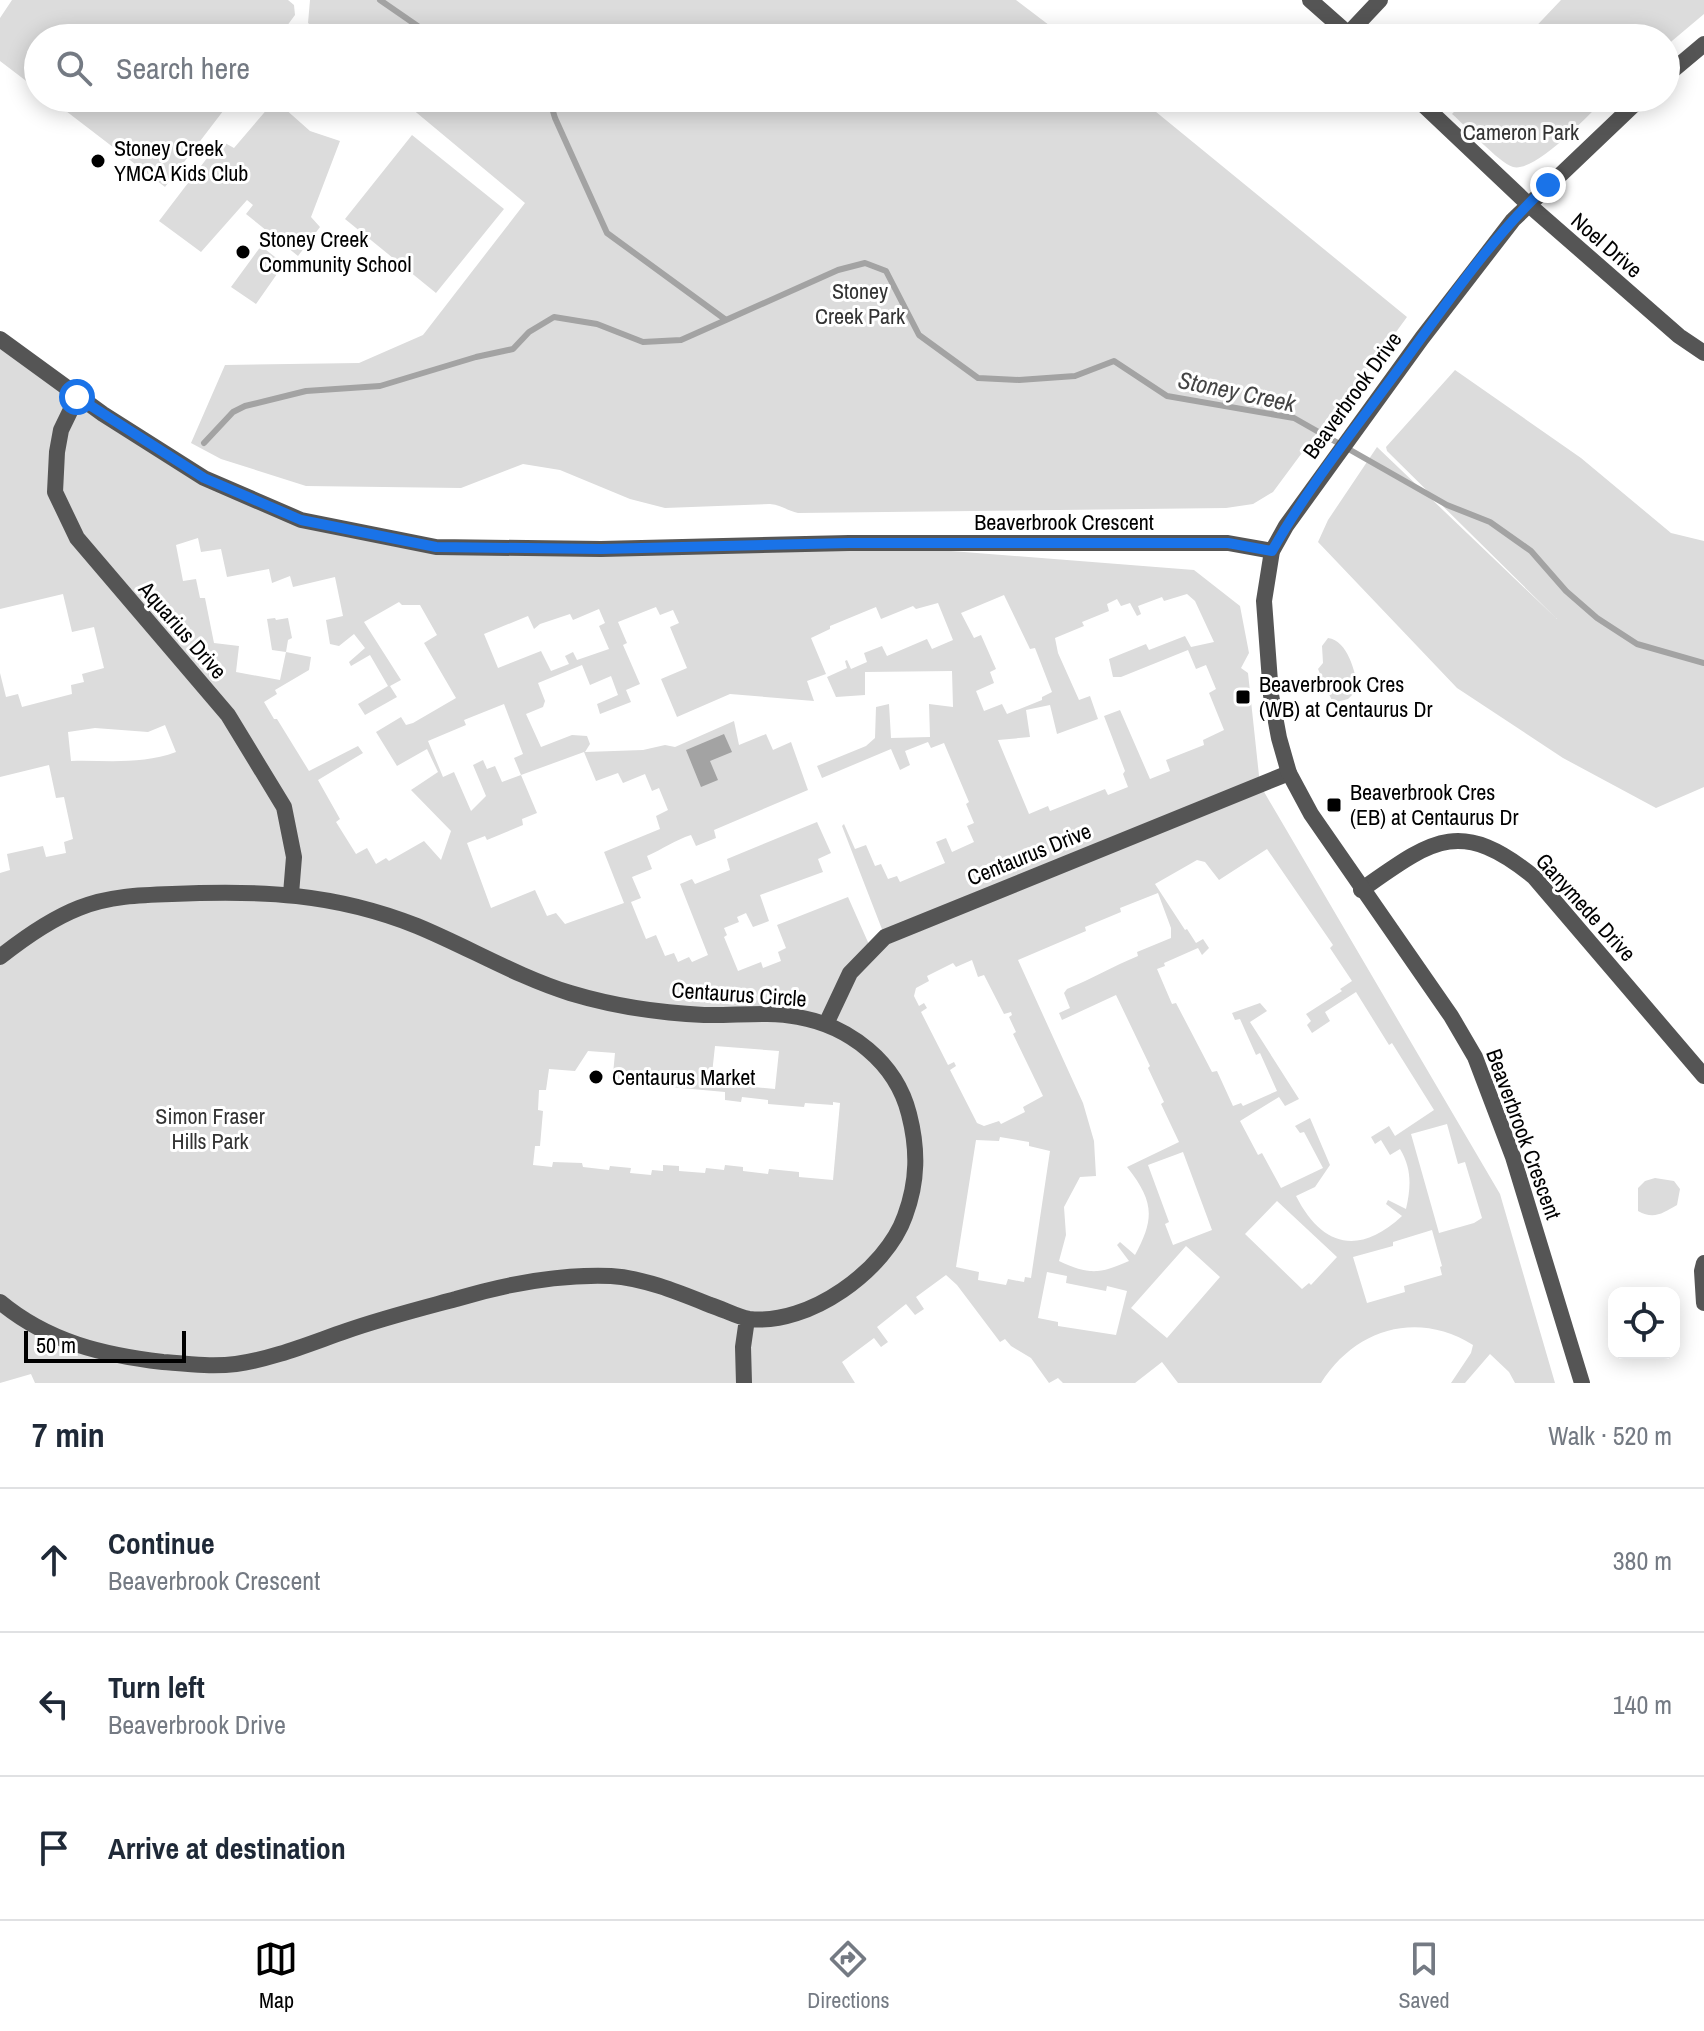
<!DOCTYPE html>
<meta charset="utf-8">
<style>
body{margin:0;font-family:"Archivo Narrow",sans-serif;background:#f6f6f7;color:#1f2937}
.controls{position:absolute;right:24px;bottom:24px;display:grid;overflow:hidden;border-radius:16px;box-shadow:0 4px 20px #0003}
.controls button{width:72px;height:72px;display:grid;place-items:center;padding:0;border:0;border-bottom:2px solid #e0e1e3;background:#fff;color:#1f2937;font:40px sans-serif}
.scale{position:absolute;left:24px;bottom:20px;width:162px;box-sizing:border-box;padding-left:8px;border:4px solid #000;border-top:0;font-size:22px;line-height:28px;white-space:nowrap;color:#000;-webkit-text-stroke:6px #fff;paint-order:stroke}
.stop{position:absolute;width:24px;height:24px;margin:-18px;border:6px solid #1a73e8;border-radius:50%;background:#fff}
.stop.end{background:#1a73e8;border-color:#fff;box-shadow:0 2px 8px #0008}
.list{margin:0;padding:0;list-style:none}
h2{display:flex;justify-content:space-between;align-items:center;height:104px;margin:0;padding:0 32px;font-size:34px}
h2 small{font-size:26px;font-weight:400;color:#747a83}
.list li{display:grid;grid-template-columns:52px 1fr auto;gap:24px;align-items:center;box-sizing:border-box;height:144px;padding:0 32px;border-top:2px solid #e0e1e3}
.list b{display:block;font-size:30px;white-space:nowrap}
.list p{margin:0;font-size:26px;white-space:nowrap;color:#747a83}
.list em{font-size:26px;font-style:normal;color:#747a83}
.icon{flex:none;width:44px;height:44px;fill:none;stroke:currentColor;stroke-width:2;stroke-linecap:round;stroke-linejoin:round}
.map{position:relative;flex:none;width:1704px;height:1383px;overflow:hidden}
.search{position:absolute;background:#fff;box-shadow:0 4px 20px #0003;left:24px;right:24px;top:24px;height:88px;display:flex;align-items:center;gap:20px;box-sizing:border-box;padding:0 28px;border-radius:44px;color:#747a83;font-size:30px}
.sheet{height:536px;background:#fff}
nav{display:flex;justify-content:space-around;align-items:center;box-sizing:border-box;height:112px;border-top:2px solid #e0e1e3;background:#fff;font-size:22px;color:#747a83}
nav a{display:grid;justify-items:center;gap:4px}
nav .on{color:#000}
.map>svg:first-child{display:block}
.green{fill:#dcdcdc;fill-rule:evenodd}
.water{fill:#a3a3a3}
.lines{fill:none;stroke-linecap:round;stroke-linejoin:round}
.stream{stroke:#a3a3a3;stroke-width:6}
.minor{stroke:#555;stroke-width:16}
.tertiary{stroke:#555;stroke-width:16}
.route{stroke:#1a73e8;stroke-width:10}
.poi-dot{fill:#000;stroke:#fff;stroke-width:3}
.labels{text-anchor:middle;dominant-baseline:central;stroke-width:6;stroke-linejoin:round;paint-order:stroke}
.park-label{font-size:22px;fill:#333;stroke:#fff}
.poi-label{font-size:22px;fill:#000;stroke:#fff;text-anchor:start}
.street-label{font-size:22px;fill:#000;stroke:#fff}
.water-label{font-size:24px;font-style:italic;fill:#444;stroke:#fff}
</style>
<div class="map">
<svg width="1704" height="1383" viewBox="0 0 1704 1383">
<rect width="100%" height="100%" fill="#fff"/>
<path class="green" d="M12,0H288L294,5L295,15L278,38H38V90L0,61V18Z
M310,0H1016L1066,38H326L308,23Z
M1561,0H1704V14L1666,46V38H1525Z
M49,98H233L165,187Z
M399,98H1139L1407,317L1334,417L1330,415L1273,492L1253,504L1226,508L798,513C788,511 781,505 770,504L665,508L630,499L560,470L523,464L461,488L306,486L221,459L191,443L225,365L359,363L423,335L525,203Z
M1467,98H1606C1589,114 1536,173 1513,167C1499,163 1465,125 1452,114Z
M275,100L310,131L340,141L311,217L320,227L298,256L246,214L253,205L247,200L201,252L159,221L217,145L225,143L234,148Z
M412,135L504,209L436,293L345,219Z
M261,246L284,264L256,304L231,287Z
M0,339L204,478L301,520L436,547L849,543L1194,570L1240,606L1249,653L1241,668L1248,673L1260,785L1500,1194L1555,1383H1515L1509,1372L1490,1354L1465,1383H1451L1471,1353L1473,1345C1417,1310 1355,1329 1321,1383H1178L1162,1362L1135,1383H1063L1058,1378L1049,1383L1031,1358L1011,1346L1005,1339L1000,1342L957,1285L946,1275L916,1297L924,1309L915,1315L906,1304L877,1327L888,1342L881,1347L874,1338L842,1362L855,1383H35L31,1374L0,1383V873L10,870L7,854L43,846L46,857L66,853L64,842L73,839L64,797L56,798L49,765L0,777V673L6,697L18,694L22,707L72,694L71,685L84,682L82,674L104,668L94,627L72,632L63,594L0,609ZM198,538L201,552L221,549L227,577L269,569L272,583L290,576L293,587L335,577L343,616L326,620L330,644L339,646L354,634L365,648L349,662L351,666L370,655L388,686L358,704L365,715L397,697L390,686L401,680L364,622L399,602L402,605H420L437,635L424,643L456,698L413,723L406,725L401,717L376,732L397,766L427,749L438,772L411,790L451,831L441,860L424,841L389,861L386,858L376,864L367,848L356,854L336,822L340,819L318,780L363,753L358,746L309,771L277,719H274L264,702L277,694L275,690L309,670L311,657L286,652L288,640L292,638L288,618L276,620L275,618L267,619L272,650L286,652L280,680L236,672L239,646L214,643L205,598H200L196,579L183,581L176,545ZM1187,594L1195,601L1214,642L1191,647L1185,636L1149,650L1146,644L1109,659L1113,677H1121L1188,650L1196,669L1206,665L1216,689L1209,693L1224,730L1203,740L1204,745L1166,760L1170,771L1150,779L1120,710L1104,716L1125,771L1123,774L1128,787L1108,795L1105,789L1050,811L1048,806L1029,814L998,740L1030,737L1026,710L1050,705L1057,734L1098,719L1090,696L1079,700L1058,653L1055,638L1084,626L1082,622L1109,611L1107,604L1117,599L1121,606L1130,603L1137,616L1141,614L1138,606L1162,597L1164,601ZM1004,595L1030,649L1035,648L1052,692L1042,697V700L1007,714L1002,704L984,711L976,691L994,683L990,672L996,669L981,635L974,638L961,613ZM938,603L953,640L932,649L927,639L887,656L882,646L864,653L867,662L851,669L847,660L845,661L847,668L827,677L836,697L865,695V672L952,671L953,707L929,704L930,737L891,738L889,704L876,707L875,738L866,746L817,766L822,778L891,749L900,770L910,765L905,751L928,742L931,748L944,743L969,802L966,804L974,823L967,826L974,842L952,852L946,838L936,842L945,863L900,882L897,876L888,879L881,864L875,866L866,845L855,849L844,824L842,826L885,937L871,949L848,897L777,925L786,948L778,952L781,961L763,968L761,962L738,971L724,937L727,935L724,928L739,922L737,917L746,913L753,927L769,921L760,895L823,872L818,859L831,853L817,822L727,859L730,870L695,884L692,879L680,884L708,955L692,962L689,957L678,962L674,953L665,956L656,935L646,939L631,902L641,898L632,877L652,869L647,856C663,849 675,840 691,835L696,846L716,838L714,830L808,790L791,742L773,750L766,734L739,745L734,721L675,747L665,745L643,750L585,752L590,744L587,736L572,735L541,747L526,714L543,707L545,701L538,683L582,665L590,685L611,676L618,695L597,704L600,714L631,702L626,690L640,684L623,645L627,643L618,622L656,607L660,615L673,610L679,623L670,627L687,668L661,679L677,717L730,694L814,701L807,681L826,674L811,638L830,629V626L876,607L881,619L913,606L916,609ZM599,609L605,623L599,626L609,649L577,660L573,652L565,656L569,664L551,671L541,651L498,668L484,634L528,616L534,629L540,624L570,614L573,620ZM504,704L523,754L514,758L521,775L502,782L495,766L487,769L483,760L473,765L486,796L471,811L454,772L443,777L428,741L466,725L464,720ZM165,725L176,752C141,765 107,760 71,761L68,732L95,728L148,732ZM584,752L596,781L618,773L623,783L645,774L652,791L659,788L668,810L656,816L660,829L604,852L624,903L565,924L556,913L547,916L535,890L491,908L467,843L485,836L487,840L523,825L522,819L537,813L521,775ZM1267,849L1333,945L1330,948L1352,981L1340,989L1342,991L1306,1014L1311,1021L1307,1025L1312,1033L1330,1021L1325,1012L1356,992L1389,1045L1392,1043L1434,1110L1395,1136L1389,1126L1371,1137L1375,1144L1381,1140L1390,1155L1400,1149C1412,1169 1411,1187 1406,1209L1388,1200L1386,1204L1402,1216C1359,1256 1322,1247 1296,1196L1315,1187L1330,1165L1310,1118L1295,1126L1300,1133L1304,1132L1323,1168L1281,1188L1262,1153L1258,1155L1240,1121L1279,1097L1285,1106L1299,1099L1250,1022L1267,1011L1260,1003L1232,1013L1235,1020L1240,1019L1256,1055L1260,1053L1277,1091L1243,1106L1241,1103L1233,1106L1217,1071L1212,1072L1176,1003L1172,1004L1157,969L1165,966L1164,963L1198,948L1202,955L1209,948L1203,939L1196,943L1187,929L1185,930L1155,884L1197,860L1205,862L1219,880ZM1158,893L1171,928V938L1137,952L1138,956C1113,966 1092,979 1067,989L1064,993L1070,1008L1059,1013L1062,1020L1116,995L1150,1066L1148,1068L1164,1102L1161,1104L1179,1142L1127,1167C1154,1201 1155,1218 1135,1255L1120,1242L1117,1245L1129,1261C1100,1274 1089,1275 1059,1261L1066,1235L1064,1207L1080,1177L1096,1176L1094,1141L1083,1103L1018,960L1086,931L1085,927L1121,912L1120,908ZM972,960L978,977L984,975L1004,1014L1011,1012L1012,1015L1009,1017L1016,1032L1013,1034L1043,1096L1023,1107L1025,1112L1001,1124L999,1121L984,1126L977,1123L950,1070L956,1066L954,1062L948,1065L921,1012L927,1008L924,1003L919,1006L914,996L916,988L929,981L927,976L953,963L956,967ZM715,1046L779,1051L775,1089L711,1083ZM588,1051L615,1053L613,1074L616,1075L615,1079L637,1081V1084L725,1092V1100L741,1102L742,1097L768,1100V1104L804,1107L805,1103L833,1105V1102L840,1103L833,1180L799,1177V1172L769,1169L768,1174L743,1171V1167L725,1165L724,1170L706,1168L705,1173L679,1171V1166L663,1165V1171L652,1170L651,1175L630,1173L631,1168L610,1166L609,1170L583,1167L582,1163L553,1162L552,1167L533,1165L535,1146H540L543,1111L538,1110L539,1090H546L549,1069L575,1071ZM1447,1124L1458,1164L1465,1162L1482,1218L1474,1223L1439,1233L1411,1134ZM1000,1137L1029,1142V1146L1050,1151L1031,1278L1025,1277L1024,1282L1008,1279L1006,1285L978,1280L979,1272L956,1267L976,1140L999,1141ZM1183,1152L1212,1230L1173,1245L1165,1224L1169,1222L1148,1165ZM1277,1201L1337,1257L1311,1285L1309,1283L1302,1289L1245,1234ZM1432,1230L1442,1266L1440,1267L1442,1275L1404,1286L1405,1292L1367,1303L1353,1257L1393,1246V1242ZM1186,1246L1220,1277L1167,1338L1131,1308ZM1047,1272L1067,1276L1066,1283L1106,1291L1107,1286L1127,1291L1116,1335L1058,1326V1322L1038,1318Z
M1455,370L1581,458L1671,533L1704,541V787L1656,808L1563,758L1457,688L1318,542L1328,520L1377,447L1557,619L1387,451L1386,447Z
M1328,638C1348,641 1355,671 1358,689L1348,699L1333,703L1318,669L1323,663L1322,646Z
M1655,1178L1674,1181L1680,1189L1677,1205C1663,1213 1654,1220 1638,1211V1188L1645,1181Z"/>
<path class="water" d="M724,734L732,752L710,761L718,780L701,787L686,750Z"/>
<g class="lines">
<path class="stream" d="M380,0L435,38
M506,38L515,32L521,38
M549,98L555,118L607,233L726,320L838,270L865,263L886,271L919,335L978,378L1019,380L1075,376L1114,361L1167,396L1294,418L1447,505L1490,522L1531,551L1566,591L1597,618L1637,644L1704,663
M204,443L233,412L245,406L306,391L380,386L476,357L513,349L529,332L554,317L597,324L643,342L681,340L726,320"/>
<path class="minor" d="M1310,0L1353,38
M1348,34L1380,0
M1416,98L1528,204
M0,339L103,414L204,478L301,520L436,547L601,549L849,543H1228L1272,551
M77,397L61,430L57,452L55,492L77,538L228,715L284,807L294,857L291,894
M1361,890C1431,841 1459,816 1534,877L1704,1076
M0,957C24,938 51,919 79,908C109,896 140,895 172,894C261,890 334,893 417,926C468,947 518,977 570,993C613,1006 660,1013 704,1015C735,1016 767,1011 798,1017C849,1026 896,1062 909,1114C918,1149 918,1181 905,1216C886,1270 809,1326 749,1319C737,1317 723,1309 710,1305C680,1293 644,1278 611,1276C559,1274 506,1284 456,1299C419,1309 383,1318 346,1331C311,1343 273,1359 236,1364C212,1367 187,1364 163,1362C103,1355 48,1342 0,1302
M826,1024L850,973L885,937L1289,773
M1704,1263L1702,1271L1704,1303
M744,1383L743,1347L747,1319"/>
<path class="tertiary" d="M1666,76L1704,44
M1528,204L1679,336L1704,353
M1582,1383L1513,1157L1475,1057L1451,1016L1311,814L1289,773L1279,738L1271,695L1264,601L1272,551L1286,526L1422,338L1513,220L1641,98"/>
</g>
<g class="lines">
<path class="route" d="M77,397L204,478L301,520L436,547L601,549L849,543H1228L1272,551C1308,487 1355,429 1398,370C1442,310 1493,235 1548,185"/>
</g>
<g class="poi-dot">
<circle cx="98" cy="161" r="8"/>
<circle cx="243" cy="252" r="8"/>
<rect x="1235" y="689" width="16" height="16" rx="4"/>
<rect x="1326" y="797" width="16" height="16" rx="4"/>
<circle cx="596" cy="1077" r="8"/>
</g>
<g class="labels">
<g class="park-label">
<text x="1521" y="132">Cameron Park</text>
<text x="860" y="291">Stoney<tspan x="860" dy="25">Creek Park</tspan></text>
<text x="210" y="1116">Simon Fraser<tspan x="210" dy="25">Hills Park</tspan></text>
</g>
<g class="poi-label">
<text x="114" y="148">Stoney Creek<tspan x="114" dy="25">YMCA Kids Club</tspan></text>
<text x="259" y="239">Stoney Creek<tspan x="259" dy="25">Community School</tspan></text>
<text x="1259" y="684">Beaverbrook Cres<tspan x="1259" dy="25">(WB) at Centaurus Dr</tspan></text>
<text x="1350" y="792">Beaverbrook Cres<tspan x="1350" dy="25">(EB) at Centaurus Dr</tspan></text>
<text x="612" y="1077">Centaurus Market</text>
</g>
<g class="street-label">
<text transform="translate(1607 245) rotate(41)">Noel Drive</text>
<text transform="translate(1352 395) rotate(-54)">Beaverbrook Drive</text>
<text x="1064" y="522">Beaverbrook Crescent</text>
<text transform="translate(183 630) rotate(49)">Aquarius Drive</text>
<text transform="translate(1029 854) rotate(-22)">Centaurus Drive</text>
<text transform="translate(1586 907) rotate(48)">Ganymede Drive</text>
<text transform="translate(739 994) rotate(4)">Centaurus Circle</text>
<text transform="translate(1524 1134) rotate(70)">Beaverbrook Crescent</text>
</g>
<g class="water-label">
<text transform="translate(1237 391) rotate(12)">Stoney Creek</text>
</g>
</g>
</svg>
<div class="controls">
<button><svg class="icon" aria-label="locate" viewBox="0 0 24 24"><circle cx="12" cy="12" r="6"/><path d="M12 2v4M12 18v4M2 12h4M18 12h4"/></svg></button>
</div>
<div class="scale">50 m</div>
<div class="stop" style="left:77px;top:397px"></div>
<div class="stop end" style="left:1548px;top:185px"></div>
<div class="search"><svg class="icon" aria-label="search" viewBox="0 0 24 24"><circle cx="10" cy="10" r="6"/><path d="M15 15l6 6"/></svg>Search here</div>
</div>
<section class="sheet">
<h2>7 min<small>Walk · 520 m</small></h2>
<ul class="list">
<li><svg class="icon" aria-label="ahead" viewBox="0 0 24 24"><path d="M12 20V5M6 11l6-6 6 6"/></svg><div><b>Continue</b><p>Beaverbrook Crescent</p></div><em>380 m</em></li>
<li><svg class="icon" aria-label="left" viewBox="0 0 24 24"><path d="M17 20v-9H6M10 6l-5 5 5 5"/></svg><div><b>Turn left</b><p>Beaverbrook Drive</p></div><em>140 m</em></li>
<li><svg class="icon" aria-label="arrive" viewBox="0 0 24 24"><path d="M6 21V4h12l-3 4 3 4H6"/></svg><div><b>Arrive at destination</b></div></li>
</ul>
</section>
<nav>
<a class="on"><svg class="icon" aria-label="map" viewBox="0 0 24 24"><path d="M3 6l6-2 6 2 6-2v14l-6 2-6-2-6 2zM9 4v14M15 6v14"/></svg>Map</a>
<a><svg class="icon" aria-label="directions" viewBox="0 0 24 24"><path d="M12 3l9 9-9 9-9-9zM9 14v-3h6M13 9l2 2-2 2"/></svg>Directions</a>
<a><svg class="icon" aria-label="saved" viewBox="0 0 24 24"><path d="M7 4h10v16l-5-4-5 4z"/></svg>Saved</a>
</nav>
